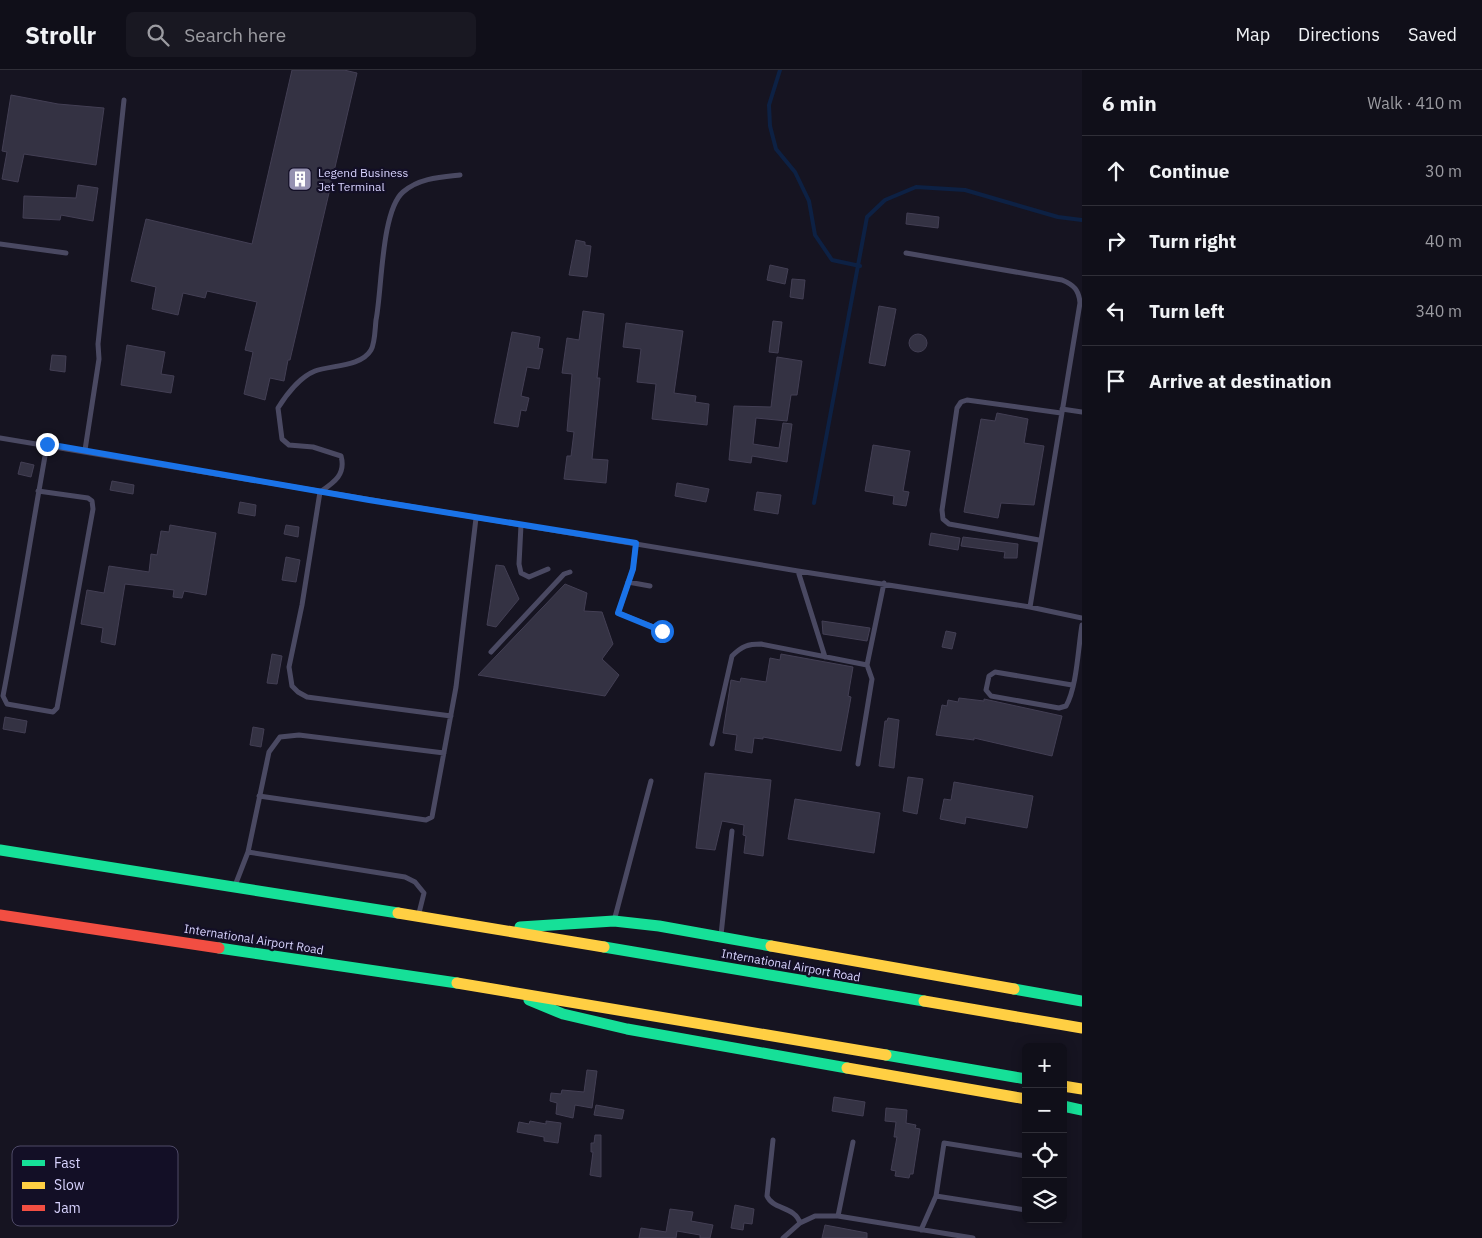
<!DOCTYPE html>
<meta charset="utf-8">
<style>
body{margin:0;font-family:"IBM Plex Sans",sans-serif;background:#191822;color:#f1f3f6}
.controls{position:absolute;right:15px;bottom:15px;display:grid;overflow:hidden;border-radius:8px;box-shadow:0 2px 12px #0003}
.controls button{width:45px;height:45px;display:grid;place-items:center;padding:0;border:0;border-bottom:1px solid #302f38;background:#100f19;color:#f1f3f6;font:25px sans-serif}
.stop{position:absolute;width:15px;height:15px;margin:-11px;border:4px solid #1a73e8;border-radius:50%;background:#fff}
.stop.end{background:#1a73e8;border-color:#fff;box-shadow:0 1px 5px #0008}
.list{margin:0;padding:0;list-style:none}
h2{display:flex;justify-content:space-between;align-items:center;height:65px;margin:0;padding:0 20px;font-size:21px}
h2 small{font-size:16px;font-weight:400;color:#9c9ca2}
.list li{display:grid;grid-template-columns:32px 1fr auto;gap:15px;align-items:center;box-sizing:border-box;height:70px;padding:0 20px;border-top:1px solid #302f38}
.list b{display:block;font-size:19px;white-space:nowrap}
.list em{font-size:16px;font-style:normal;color:#9c9ca2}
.icon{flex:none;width:28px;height:28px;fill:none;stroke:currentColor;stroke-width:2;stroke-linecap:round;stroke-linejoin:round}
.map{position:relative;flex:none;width:1082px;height:1168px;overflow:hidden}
header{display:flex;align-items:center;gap:30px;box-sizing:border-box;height:70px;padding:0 25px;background:#100f19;border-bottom:1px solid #302f38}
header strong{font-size:24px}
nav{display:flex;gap:28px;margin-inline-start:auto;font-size:18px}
.search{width:350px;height:45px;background:#191822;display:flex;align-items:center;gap:12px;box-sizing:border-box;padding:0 18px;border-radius:8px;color:#9c9ca2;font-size:19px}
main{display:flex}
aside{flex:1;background:#100f19}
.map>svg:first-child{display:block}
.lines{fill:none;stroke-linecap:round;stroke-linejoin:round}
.stream{stroke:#0d2144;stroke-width:4}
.building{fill:#343243;stroke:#433f54}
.lane{stroke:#4a4962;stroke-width:5}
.fast{stroke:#16e098;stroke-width:11}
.slow{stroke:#ffcf43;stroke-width:11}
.jam{stroke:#f24e42;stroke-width:11}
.route{stroke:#1a73e8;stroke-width:6}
.labels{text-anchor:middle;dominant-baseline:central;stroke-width:4.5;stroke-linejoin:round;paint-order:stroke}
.poi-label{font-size:12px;fill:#d9d4ff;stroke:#130f26;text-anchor:start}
.street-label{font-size:12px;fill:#d9d4ff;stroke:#130f26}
.key{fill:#130f26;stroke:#4e4a67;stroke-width:1}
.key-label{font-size:14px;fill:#d9d4ff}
</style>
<header>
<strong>Strollr</strong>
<div class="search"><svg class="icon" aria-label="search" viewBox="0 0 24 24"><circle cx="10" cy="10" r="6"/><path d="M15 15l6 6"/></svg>Search here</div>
<nav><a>Map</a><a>Directions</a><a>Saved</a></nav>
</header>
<main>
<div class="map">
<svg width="1082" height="1168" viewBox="0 0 1082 1168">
<rect width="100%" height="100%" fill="#161421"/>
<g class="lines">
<path class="stream" d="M780,0L769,35L770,56L776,79L795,102L809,131L815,165L832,190L860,196
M814,433L867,147L885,130L916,117L965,120L1058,147L1082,150"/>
</g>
<path class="building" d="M292,0H344L357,3L290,290H288L284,311L270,308L265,330L244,324L253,282L245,280L257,232L207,221L205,228L183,223L178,245L152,239L156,217L131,211L146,149L252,174Z
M11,25L58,34L104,38L96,95L24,84L18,112L2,109L7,82L2,81Z
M78,115L98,118L93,151L61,145L60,150L23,148L24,126L76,128Z
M907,143L939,147L938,158L906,154Z
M576,170L585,172V175L591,176L587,207L569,205Z
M770,195L788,199L785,214L767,210Z
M792,209L805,210L803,229L790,227Z
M879,236L896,239L885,296L869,293Z
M583,241L604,244L597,308H600L592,389L608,390L606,413L564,409L567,386H571L574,362L567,361L572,304L562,303L567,268L579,270Z
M773,251L782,252L778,283L769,282Z
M626,253L683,261L674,323L696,326L695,332L709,334L707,355L652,349L656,314L637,312L641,279L623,277Z
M512,262L540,267L538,278L543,279L539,299L527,297L521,326L529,328L526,341L521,340L518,357L494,353Z
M909 273a9 9 0 1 1 18 0a9 9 0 1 1-18 0Z
M127,275L165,282L161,304L174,306L171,323L121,315Z
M52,285L66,286L65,302L50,300Z
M777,287L802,291L797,325H791L787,351L756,348L753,374L779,378L783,353L792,354L787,392L752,386L751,393L729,390L734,336L771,337Z
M997,343L1028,349L1024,373L1044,376L1034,435L1001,433L998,448L964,442L981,349L995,351Z
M873,375L910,381L903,421L909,422L906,436L893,434L894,426L865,421Z
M21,392L34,395L31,407L18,404Z
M112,411L134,415L133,424L110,420Z
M677,413L709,419L706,432L675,426Z
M757,422L781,425L778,444L754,440Z
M240,432L256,435L255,446L238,443Z
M170,455L216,463L206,525L184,521L182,528L173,527L174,520L125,514L115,575L101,572L103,558L81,554L87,520L104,523L109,496L149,502L151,484L157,485L161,461L169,462Z
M286,455L299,457L298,467L284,464Z
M931,463L960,468L958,480L929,475Z
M963,467L1018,474L1017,488H1004L1005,482L961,476Z
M286,487L300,490L296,512L282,510Z
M496,495L504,496L519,529L496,557L487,555Z
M565,514L587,523L584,541L602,542L613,574L602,589L619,605L605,626L478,605Z
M822,551L870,558L867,571L823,564Z
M946,561L956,563L952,579L942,577Z
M272,584L282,586L277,614L267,613Z
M781,584L853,597L848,626L851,627L841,681L763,667V669L754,668L752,683L735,680L737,665L723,663L731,610L740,612L741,608L766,612L770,588L780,590Z
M959,628L984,631V629L1062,646L1052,686L974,668V670L936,665L942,635L947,636L948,630L958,632Z
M5,647L27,651L25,663L3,659Z
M888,648L899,650L894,698L879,696L885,651H887Z
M253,657L264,659L261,677L250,675Z
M705,703L771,710L763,786L744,783L746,766L743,765L744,755L722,751L715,780L696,778Z
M908,707L923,709L917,744L903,741Z
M954,712L1033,726L1027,758L966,747L965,754L940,749L944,729L951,730Z
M795,729L880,743L874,783L788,769Z
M587,1000L597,1001L592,1038L575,1035L573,1048L556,1044L557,1033L550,1031L551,1023L561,1024L562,1020L584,1022Z
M834,1027L865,1032L863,1046L832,1041Z
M596,1035L624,1040L622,1049L594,1045Z
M886,1038L907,1040L906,1053L916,1055L915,1058L920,1059L913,1104H910L909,1108L895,1106L896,1101L891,1100L897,1067H894L896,1052L885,1051Z
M530,1051L546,1054V1051L561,1053L558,1073L544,1071V1067L517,1062L519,1052L529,1054Z
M595,1065H601V1107L590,1105L593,1082H591V1073H594Z
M735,1135L754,1139L752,1154L744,1153L743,1160L731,1158Z
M670,1139L693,1142L691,1151L713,1155L710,1168H700V1165L677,1161L676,1168H639L641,1158L666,1162Z
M825,1155L867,1163V1168H822Z"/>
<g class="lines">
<path class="lane" d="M0,174L66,183
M906,183L1062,210C1074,215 1079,220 1080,233L1030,537
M1062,339L1082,342
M0,368L798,501L1030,537L1082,548
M85,380L99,289L98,274L124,30
M38,421L88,428L92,431L93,439L57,638L53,642L7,634L3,626C19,543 32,458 47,375
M521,455L519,494L521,503L529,507L548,499
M1039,470L949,454L943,449L942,440L957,338L961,332L967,330L1061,343
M636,473L633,499L618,543L664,561
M798,501L825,587
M628,512L650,516
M491,582L564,504L570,502
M867,595L884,513
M1072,615L995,602L989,606L986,620L991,626L1059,638L1066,636C1077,617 1078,578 1082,555
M451,646L307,627L298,622L292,616L289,597L302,535L320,422C335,412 346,404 341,386L313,377L289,375L282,369L278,338C286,325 300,307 315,301C331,295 361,297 371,280C375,273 375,259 376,250C382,221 381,141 403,122C419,108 441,107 460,105
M712,674L732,586C742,576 748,574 761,574L867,595L872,609L858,694
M259,726L426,750L432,747L456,617L476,448
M248,782L405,807L415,812L424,823L419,843
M236,813L248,782L269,682L280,667L299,665L444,683
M614,851L651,711
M721,865L732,761
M773,1070L767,1126C773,1140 795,1136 800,1153
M936,1126L1026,1140
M838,1146L853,1072
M921,1160L936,1126L944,1073L1026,1086
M783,1168L800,1153L815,1146H838L973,1168"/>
<path class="fast" d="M0,780L398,843
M520,857L614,851L659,856L771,876
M604,877L924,931
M219,878L457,913
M1014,919L1082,931
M529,930L563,944L627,959L847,998
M886,985L1026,1009
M1063,1036L1082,1040"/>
<path class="slow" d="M398,843L604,877
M771,876L1014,919
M457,913L886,985
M924,931L1082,958
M847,998L1026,1029
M1063,1016L1082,1019"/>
<path class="jam" d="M0,845L219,878"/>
</g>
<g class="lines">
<path class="route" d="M47,374L369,430L636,473L633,499L618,543L662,561"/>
</g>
<defs>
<g id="building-square" transform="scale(1.25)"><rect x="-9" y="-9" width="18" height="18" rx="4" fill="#9591b1" stroke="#130f26"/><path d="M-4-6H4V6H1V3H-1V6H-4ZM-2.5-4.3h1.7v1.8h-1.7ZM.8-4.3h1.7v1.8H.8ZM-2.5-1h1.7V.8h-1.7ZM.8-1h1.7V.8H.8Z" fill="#fff"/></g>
</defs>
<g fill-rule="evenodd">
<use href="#building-square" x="300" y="109"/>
</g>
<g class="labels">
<g class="poi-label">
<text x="318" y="102">Legend Business<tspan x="318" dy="14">Jet Terminal</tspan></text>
</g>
<g class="street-label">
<text transform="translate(254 869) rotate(9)">International Airport Road</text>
<text transform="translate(791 895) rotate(10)">International Airport Road</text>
</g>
</g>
<rect x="12" y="1076" width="166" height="80" rx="8" class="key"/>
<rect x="22" y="1090" width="23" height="6" fill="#16e098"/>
<rect x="22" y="1112" width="23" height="7" fill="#ffcf43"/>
<rect x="22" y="1135" width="23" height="6" fill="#f24e42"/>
<g class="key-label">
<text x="54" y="1098">Fast</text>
<text x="54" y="1120">Slow</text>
<text x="54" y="1143">Jam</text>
</g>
</svg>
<div class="controls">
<button>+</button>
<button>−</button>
<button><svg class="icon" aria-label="locate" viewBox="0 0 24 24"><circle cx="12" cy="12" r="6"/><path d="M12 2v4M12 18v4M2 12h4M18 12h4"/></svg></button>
<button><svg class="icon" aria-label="layers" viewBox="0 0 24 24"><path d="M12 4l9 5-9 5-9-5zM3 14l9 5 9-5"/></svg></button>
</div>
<div class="stop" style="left:662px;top:561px"></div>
<div class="stop end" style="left:47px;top:374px"></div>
</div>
<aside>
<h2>6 min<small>Walk · 410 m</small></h2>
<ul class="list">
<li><svg class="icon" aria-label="ahead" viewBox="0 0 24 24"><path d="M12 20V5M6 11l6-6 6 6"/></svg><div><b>Continue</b></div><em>30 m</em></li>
<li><svg class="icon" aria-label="right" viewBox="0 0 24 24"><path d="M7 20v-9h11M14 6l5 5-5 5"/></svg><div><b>Turn right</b></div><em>40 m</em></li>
<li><svg class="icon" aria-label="left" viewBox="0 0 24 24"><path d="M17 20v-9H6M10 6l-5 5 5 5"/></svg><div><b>Turn left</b></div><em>340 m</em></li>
<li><svg class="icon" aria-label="arrive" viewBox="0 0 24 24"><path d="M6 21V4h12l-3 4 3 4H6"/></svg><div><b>Arrive at destination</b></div></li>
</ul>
</aside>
</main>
